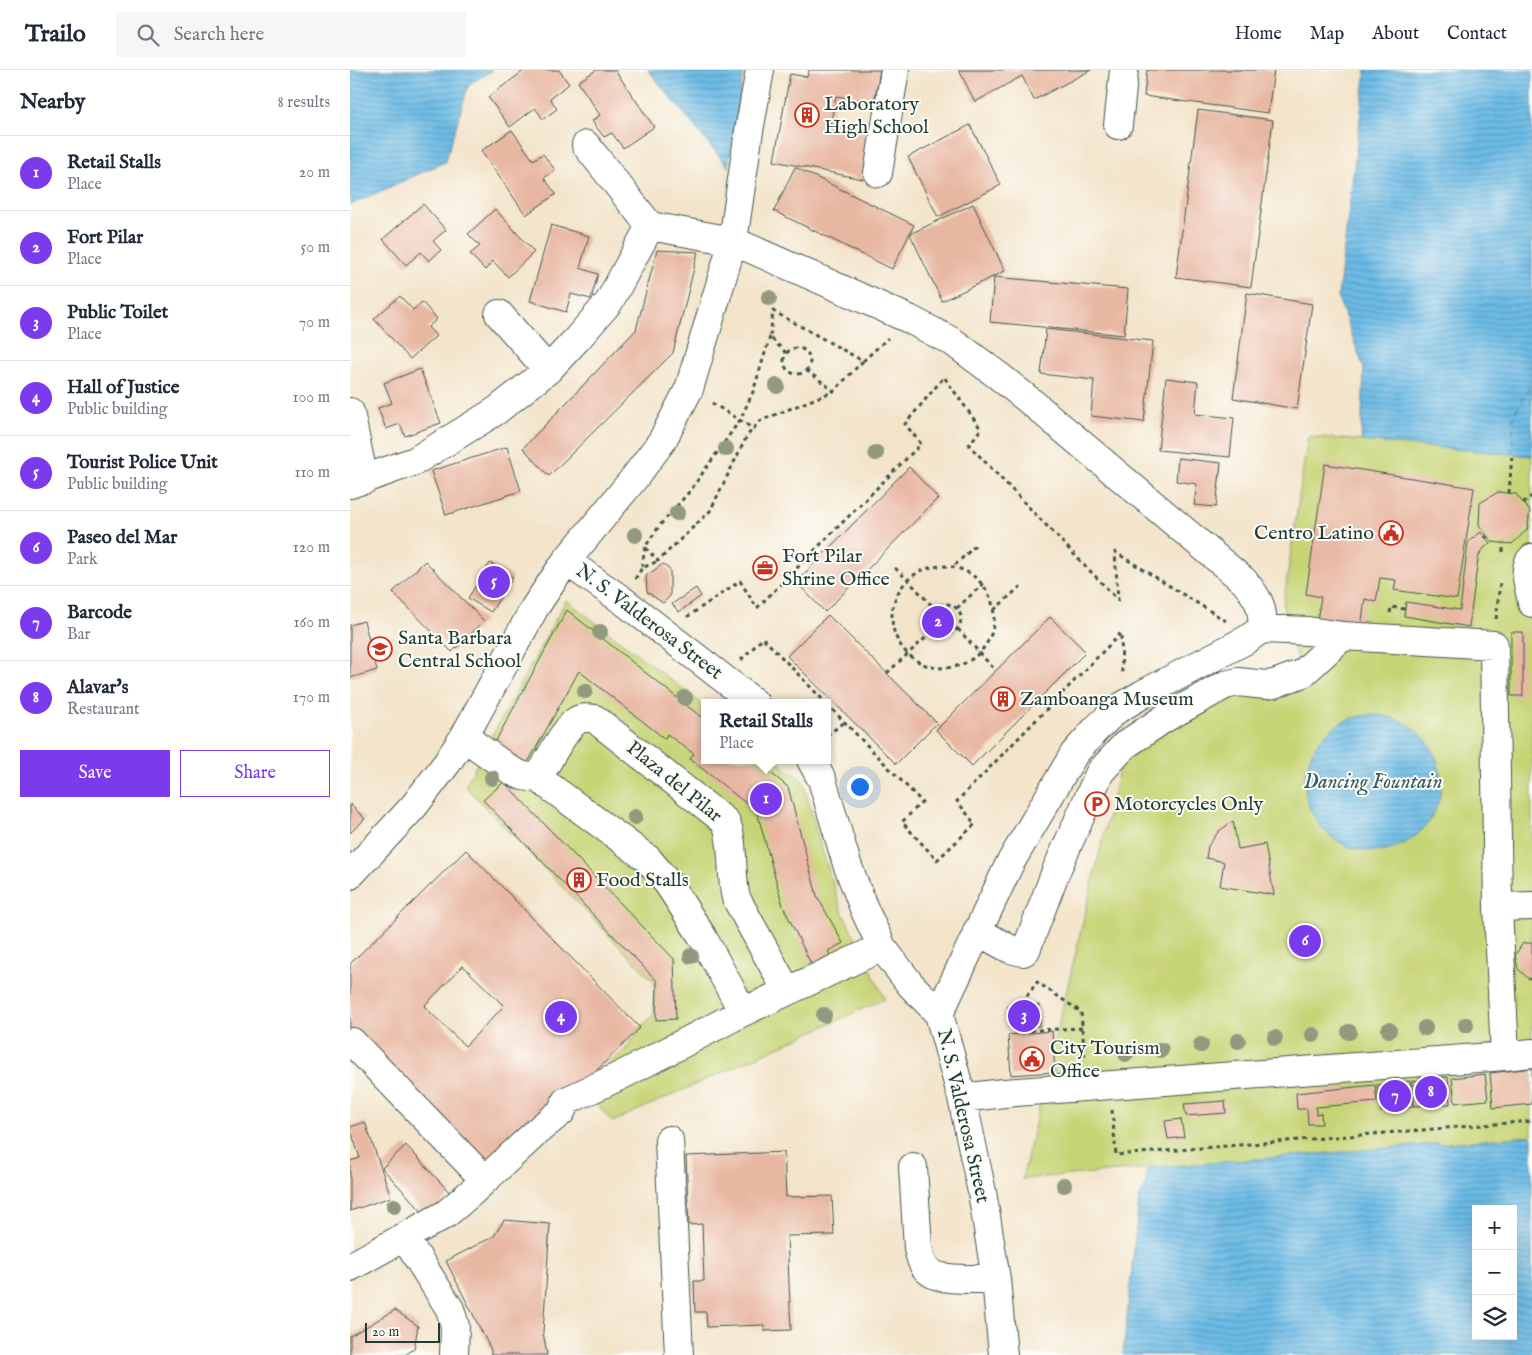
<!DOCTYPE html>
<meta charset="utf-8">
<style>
body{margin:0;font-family:"IM FELL English",serif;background:#f6f6f7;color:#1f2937}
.controls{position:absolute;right:15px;bottom:15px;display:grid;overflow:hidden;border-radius:0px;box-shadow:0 5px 20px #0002}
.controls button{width:45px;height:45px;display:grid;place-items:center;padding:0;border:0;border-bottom:1px solid #e0e1e3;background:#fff;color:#1f2937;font:25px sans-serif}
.scale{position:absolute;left:15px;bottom:12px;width:75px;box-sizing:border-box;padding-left:5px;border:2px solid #1f3d34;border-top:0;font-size:14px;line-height:18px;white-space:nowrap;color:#1f3d34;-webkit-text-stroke:4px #fdfcf7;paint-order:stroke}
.you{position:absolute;left:509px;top:716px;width:18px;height:18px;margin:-12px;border:4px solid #fff;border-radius:50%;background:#1a73e8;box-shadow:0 0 0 8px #1a73e833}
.badge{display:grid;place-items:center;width:32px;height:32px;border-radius:50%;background:#7c3aed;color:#fff;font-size:16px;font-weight:700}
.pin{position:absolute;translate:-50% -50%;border:2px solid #fff;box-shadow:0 1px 5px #0006}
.popup{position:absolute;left:351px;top:629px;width:130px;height:65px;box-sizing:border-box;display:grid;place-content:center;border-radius:0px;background:#fff;filter:drop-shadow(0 1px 4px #0005);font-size:16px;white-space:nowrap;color:#747a83}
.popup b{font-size:19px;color:#1f2937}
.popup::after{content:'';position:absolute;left:50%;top:100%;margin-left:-10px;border:10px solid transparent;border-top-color:#fff}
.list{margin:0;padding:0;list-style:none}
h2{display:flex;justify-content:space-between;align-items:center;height:65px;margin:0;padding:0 20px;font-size:21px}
h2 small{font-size:16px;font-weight:400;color:#747a83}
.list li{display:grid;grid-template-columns:32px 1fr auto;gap:15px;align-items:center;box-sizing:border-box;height:75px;padding:0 20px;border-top:1px solid #e0e1e3}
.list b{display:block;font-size:19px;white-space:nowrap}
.list p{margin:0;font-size:16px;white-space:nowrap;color:#747a83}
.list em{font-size:16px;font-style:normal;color:#747a83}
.actions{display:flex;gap:10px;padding:15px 20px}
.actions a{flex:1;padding:11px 0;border:1px solid #7c3aed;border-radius:0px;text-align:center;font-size:18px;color:#7c3aed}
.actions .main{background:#7c3aed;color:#fff}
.icon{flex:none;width:28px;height:28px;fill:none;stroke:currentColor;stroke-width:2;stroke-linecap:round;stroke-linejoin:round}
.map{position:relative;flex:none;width:1182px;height:1285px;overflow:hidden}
header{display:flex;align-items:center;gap:30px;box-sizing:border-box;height:70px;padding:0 25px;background:#fff;border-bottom:1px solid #e0e1e3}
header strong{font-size:24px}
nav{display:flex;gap:28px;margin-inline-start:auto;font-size:18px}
.search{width:350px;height:45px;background:#f6f6f7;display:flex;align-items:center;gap:12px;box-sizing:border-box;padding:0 18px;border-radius:0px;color:#747a83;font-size:19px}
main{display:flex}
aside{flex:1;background:#fff}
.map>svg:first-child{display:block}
.park{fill:#c7d476;stroke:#738855}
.water{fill:url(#water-rules);stroke:#467c8d;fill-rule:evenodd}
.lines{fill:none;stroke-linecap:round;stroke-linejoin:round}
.ferry{stroke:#325c60;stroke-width:1;stroke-dasharray:6 5;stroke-linecap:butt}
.building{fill:#e8b7a2;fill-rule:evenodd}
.minor-casing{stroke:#3f564a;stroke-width:30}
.path{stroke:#3f564a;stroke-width:3;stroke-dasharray:4 4;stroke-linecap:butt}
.minor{stroke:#fff;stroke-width:28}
.tree{fill:#91997f}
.labels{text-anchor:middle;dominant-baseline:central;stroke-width:4;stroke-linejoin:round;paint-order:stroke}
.poi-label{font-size:20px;fill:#1f3d34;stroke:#fdfcf7;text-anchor:start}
.street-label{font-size:20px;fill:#1f3d34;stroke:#fdfcf7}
.water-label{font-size:21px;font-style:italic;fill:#325c60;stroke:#fdfcf7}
</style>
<header>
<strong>Trailo</strong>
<div class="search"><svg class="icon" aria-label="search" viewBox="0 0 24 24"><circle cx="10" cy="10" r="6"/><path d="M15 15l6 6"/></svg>Search here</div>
<nav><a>Home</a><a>Map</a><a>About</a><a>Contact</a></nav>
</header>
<main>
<aside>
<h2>Nearby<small>8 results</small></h2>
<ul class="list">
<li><span class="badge">1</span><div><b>Retail Stalls</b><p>Place</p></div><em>20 m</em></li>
<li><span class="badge">2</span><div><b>Fort Pilar</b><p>Place</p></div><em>50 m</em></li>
<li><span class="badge">3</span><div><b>Public Toilet</b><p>Place</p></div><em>70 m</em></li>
<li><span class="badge">4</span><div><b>Hall of Justice</b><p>Public building</p></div><em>100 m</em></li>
<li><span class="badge">5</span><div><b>Tourist Police Unit</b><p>Public building</p></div><em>110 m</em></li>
<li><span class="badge">6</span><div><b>Paseo del Mar</b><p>Park</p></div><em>120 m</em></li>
<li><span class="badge">7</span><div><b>Barcode</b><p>Bar</p></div><em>160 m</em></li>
<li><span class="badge">8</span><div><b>Alavar's</b><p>Restaurant</p></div><em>170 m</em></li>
</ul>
<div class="actions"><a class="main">Save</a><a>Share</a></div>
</aside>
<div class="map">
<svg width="1182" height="1285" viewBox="0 0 1182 1285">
<defs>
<pattern id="water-rules" width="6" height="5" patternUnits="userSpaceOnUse" patternTransform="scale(1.25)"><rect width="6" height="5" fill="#6cbbe6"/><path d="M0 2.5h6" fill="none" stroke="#5899bb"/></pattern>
</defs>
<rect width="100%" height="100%" fill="#fdfcf7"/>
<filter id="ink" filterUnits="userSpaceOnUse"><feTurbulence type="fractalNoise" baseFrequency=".02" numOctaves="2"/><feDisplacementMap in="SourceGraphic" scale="10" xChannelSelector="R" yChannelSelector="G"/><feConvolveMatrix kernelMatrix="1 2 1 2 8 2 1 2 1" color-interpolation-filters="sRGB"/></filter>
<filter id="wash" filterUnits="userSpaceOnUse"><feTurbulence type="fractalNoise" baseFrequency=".0096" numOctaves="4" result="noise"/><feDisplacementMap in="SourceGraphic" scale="20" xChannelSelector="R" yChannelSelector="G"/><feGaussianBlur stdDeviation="1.12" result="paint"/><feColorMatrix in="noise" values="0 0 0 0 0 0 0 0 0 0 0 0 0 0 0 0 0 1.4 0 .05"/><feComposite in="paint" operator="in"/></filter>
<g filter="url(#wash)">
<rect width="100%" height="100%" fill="#f3e4ca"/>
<path class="park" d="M958,366L1182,386V1066L672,1109L775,675L874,617L951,605L933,536Z
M216,530L355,636V690H425L453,711L468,767L491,839L535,929L262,1052L232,1016L275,980L290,958L304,944L305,913L115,716Z"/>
<path class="water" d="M0,0H143L119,14L95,92L0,135Z
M298,0H394L378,97Z
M1016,0H1182V386L1011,371L1014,299L988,227Z
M955 713a68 68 0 1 1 136 0a68 68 0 1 1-136 0Z
M1182,1066V1285H773L789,1128L795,1116L798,1098ZM1126,1139H1163V1266H1126Z"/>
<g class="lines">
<path class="ferry" d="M1162,385L1164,344L1182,313"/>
</g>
<g id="blocks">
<path class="building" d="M175,0H209L219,14L200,28L207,39L193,49L185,38L160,57L138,27Z
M246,0H265L304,57L273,78L262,63L254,67L242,51L250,45L228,12Z
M459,0H530L524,33L486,26L480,56L525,65L517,110L424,91L440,4L457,7Z
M609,0H741L684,30L672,6L625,32Z
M797,0H924L918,43L794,26Z
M848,40L923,50L901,217L826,207Z
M620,55L651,115L588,147L558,87Z
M162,60L183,90L193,84L205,100L194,108L206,124L176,145L131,81Z
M445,97L564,155L542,199L424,141Z
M73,134L96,160L83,171L91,180L79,191L71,182L56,195L33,169Z
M623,134L655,201L592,231L560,164Z
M145,139L184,182L158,207L143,191L135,200L120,184L130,176L118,164Z
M201,155L239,166L230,198L248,204L241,229L221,224L216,242L180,231Z
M307,180L348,182L323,283L199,406L173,378L286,260Z
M644,207L778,219L774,265L640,252Z
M897,223L962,234L947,339L883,328Z
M50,226L63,240L72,232L87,249L78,257L86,266L60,289L24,249Z
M696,259L803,271L794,352L741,346L744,310L691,304Z
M70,299L91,353L55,366L50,354L36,359L28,338L42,333L34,313Z
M816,308L848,312L845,344L884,348L880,387L808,380Z
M157,377L171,421L96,445L81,401Z
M828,388L871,393L866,437L844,435L847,414L826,411Z
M975,394L1124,418L1107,529L1044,520L1046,510L1030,508L1026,532L1015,529L1011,557L967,550L971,527L956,524Z
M559,397L588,428L475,542L446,512Z
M1148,422L1166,424L1180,441L1177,460L1162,474L1142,472L1129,455L1130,433Z
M1131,462L1140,473L1131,481L1128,489L1119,557L1054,546L1056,532L1110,540L1118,472Z
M75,491L134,551L102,582L43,522Z
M140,493L163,507L141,542L118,528Z
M313,494L320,500V526L313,533L297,522L296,506Z
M346,518L351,526L329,542L322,534Z
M217,540L355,650V690H405L438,717L467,826L493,873L478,881L484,892L466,901L460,892L433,836L407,742L340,689L344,684L317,664L315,669L229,601L177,694L144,674Z
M478,545L587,653L546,694L437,586Z
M700,547L736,582L622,696L586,660Z
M14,551L27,600L0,608V555Z
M1161,562H1173V626H1161Z
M154,712L324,889L326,949L306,950L307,911L133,730Z
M0,734L15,749L0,763Z
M883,751L888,779L915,774L924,825L870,816L874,792L856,788L858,776L869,761Z
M116,780L290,958L135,1110L0,972V894ZM113,896L154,936L115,976L74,936Z
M1173,873H1182V908L1179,909L1168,899L1165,885Z
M689,935L690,956L659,958L658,936Z
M702,961L705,1002L661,1005L658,965Z
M1182,998V1034L1143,1038L1140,1003Z
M1135,1004L1138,1030L1105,1033L1102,1008Z
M1098,1007L1100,1034L1064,1036L1062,1011Z
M1060,1011L1063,1037L1031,1042L1027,1015Z
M1025,1015L1027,1032L966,1037V1044L971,1043L972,1054H958L957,1039H947L946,1023Z
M875,1031L876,1043L836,1046L834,1034Z
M831,1049L834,1067L818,1069L815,1051Z
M15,1052L41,1127L0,1141V1091L10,1088L2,1064L0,1065V1057Z
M56,1075L101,1124L77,1147L32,1098Z
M434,1082L436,1127L482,1126L484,1165L437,1166L441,1260L414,1261V1255L357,1257L356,1242H345L344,1211H354L352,1154L339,1155L336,1086Z
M154,1150L200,1154L193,1262L197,1285H141V1280L96,1191L144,1166Z
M45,1240L68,1256L64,1279L55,1285H0V1266Z"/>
</g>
</g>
<g filter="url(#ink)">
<use href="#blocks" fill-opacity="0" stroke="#3f564a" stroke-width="1"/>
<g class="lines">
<g class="minor-casing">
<path id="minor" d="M768,55L774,0
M236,75L300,156
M528,103L545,0
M149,244L198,300
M0,342L14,410
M0,414L65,391L146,341L198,300L227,269L259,232L300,156L383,171L559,249L603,272L650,307L686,336L894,511C908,528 914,537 912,559L896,570L793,624L766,640L746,659L724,684L659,795L589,944
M1182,488C1171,498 1180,519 1182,533
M216,491L272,530L405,633
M114,667L162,701L173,706L188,708C198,692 212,662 226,651C231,647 239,648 245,649L376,752C385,776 380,804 386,828L437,921
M461,690L472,710L497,794L515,841L532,877L560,914L589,944L612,1028L632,1122L646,1209L653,1285
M188,708L298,789L319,815L352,866L393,942
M0,805L64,736L97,693L114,667L185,537L216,491L282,411L312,371L339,319L383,171L399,61L410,0
M1148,837L1182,836
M627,861L660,879L673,882L676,880L706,801L750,702L775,675L815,648L875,615L888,612L916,615L924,614L953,603L993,566
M2,972L135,1110
M1155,986L1182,983
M612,1028L654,1023L1155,986L1148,837L1144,575L993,566L958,561L912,559
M319,1070L329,1285
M563,1097L568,1178C570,1186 572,1197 580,1202C592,1212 630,1208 646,1209
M55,1168L100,1239L105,1256L104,1285
M0,1197L96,1144L123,1121L192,1057L211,1042L216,1031L272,1005L393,942L532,877"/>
</g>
<path class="path" d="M420,267L403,322L390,350L340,421L310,455L295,477L308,491L360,441L397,366L410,351L484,321
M434 291a13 13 0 1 1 26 0a13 13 0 1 1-26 0Z
M436,283L420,267L423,241L513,291L484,321L456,300
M513,291L538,268
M362,333L404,359
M1159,423L1162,385
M1173,433L1182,426
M1135,468L1137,466
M1153,482V473
M605,495L628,473
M542 547a51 51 0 1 1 102 0a51 51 0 1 1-102 0Z
M292,497L295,477
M545,498L556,508L585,539
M285,509L292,498L308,491
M581 549a15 15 0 1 1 30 0a15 15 0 1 1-30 0Z
M607,538L633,514
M644,540L671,516
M1040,543L1041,537L1055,539
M337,547L390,511L407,538L571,374L555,354L594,307L631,359L619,375L768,530L765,482L876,551
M1146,549L1150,513
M608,559L645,600
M391,590L413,568L476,633
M537,603L585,559
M477,634L572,732L552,752L587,790L625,754L607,731L771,563L772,605
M477,665L495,652
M672,933L687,912L731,942L735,992
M664,961L733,958
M762,1040L766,1085L1182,1051"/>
<use href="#minor" class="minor"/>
</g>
<g class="tree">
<circle cx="419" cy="228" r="8"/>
<circle cx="427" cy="316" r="8"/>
<circle cx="376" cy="379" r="8"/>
<circle cx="526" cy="383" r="8"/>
<circle cx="327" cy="443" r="8"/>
<circle cx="285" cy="465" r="8"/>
<circle cx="250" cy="562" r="8"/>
<circle cx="235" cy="621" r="8"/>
<circle cx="335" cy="628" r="8"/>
<circle cx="142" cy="708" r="8"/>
<circle cx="285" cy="747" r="8"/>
<circle cx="341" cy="886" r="8"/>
<circle cx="474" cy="945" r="8"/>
<circle cx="1116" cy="955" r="8"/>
<circle cx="1075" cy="958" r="8"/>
<circle cx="1039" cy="960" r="8"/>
<circle cx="999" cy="962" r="8"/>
<circle cx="963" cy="965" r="8"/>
<circle cx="925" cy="968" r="8"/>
<circle cx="888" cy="971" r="8"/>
<circle cx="851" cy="975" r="8"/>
<circle cx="811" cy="980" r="8"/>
<circle cx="776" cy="984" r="8"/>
<circle cx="714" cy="1115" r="8"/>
<circle cx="44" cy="1136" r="8"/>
</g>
</g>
<defs>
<g id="building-ring" transform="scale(1.25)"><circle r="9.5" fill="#fdfcf7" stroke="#c8321e" stroke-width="1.5"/><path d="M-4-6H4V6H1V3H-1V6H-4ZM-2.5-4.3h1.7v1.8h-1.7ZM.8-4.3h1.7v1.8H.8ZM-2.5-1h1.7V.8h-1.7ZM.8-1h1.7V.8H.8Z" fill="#c8321e"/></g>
<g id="civic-ring" transform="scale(1.25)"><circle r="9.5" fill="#fdfcf7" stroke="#c8321e" stroke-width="1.5"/><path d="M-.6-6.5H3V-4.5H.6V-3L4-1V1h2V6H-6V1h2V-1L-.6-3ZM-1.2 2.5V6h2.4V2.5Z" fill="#c8321e"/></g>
<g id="office-ring" transform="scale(1.25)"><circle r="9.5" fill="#fdfcf7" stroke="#c8321e" stroke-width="1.5"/><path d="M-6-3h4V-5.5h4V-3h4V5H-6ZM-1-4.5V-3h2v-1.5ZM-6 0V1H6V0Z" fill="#c8321e"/></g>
<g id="school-ring" transform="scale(1.25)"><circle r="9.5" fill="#fdfcf7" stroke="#c8321e" stroke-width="1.5"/><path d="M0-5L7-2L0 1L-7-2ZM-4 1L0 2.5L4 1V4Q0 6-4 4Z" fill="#c8321e"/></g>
<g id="parking-ring" transform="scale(1.25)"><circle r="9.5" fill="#fdfcf7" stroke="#c8321e" stroke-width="1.5"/><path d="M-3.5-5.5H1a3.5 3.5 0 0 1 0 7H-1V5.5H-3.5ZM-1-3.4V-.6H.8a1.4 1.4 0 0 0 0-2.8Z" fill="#c8321e"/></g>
</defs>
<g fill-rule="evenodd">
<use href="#building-ring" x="457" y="45"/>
<use href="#civic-ring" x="1041" y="463"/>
<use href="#office-ring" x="415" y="498"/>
<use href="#school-ring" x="30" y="579"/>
<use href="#building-ring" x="653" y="629"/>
<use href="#parking-ring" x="747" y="734"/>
<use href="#building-ring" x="229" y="810"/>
<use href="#civic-ring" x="682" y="989"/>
</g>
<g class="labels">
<g class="poi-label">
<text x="474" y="34">Laboratory<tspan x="474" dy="23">High School</tspan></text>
<text x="1024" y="463" text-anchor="end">Centro Latino</text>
<text x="432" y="486">Fort Pilar<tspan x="432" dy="23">Shrine Office</tspan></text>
<text x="48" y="568">Santa Barbara<tspan x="48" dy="23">Central School</tspan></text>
<text x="670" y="629">Zamboanga Museum</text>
<text x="764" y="734">Motorcycles Only</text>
<text x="246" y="810">Food Stalls</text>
<text x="700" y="978">City Tourism<tspan x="700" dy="23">Office</tspan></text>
</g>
<g class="street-label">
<text transform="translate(299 552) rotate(37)">N. S. Valderosa Street</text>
<text transform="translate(324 712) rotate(39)">Plaza del Pilar</text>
<text transform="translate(613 1046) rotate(77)">N. S. Valderosa Street</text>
</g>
<g class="water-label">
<text x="1023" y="712">Dancing Fountain</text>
</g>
</g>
</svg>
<div class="controls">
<button>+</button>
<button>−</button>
<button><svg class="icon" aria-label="layers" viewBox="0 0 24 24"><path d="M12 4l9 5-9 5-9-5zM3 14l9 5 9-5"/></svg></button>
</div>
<div class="scale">20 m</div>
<div class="you"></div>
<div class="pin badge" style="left:416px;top:729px">1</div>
<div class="popup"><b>Retail Stalls</b>Place</div>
<div class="pin badge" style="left:588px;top:552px">2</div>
<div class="pin badge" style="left:674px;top:946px">3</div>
<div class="pin badge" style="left:211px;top:947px">4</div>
<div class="pin badge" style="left:144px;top:512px">5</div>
<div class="pin badge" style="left:955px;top:871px">6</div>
<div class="pin badge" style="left:1045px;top:1026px">7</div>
<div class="pin badge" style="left:1081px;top:1022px">8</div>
</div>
</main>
